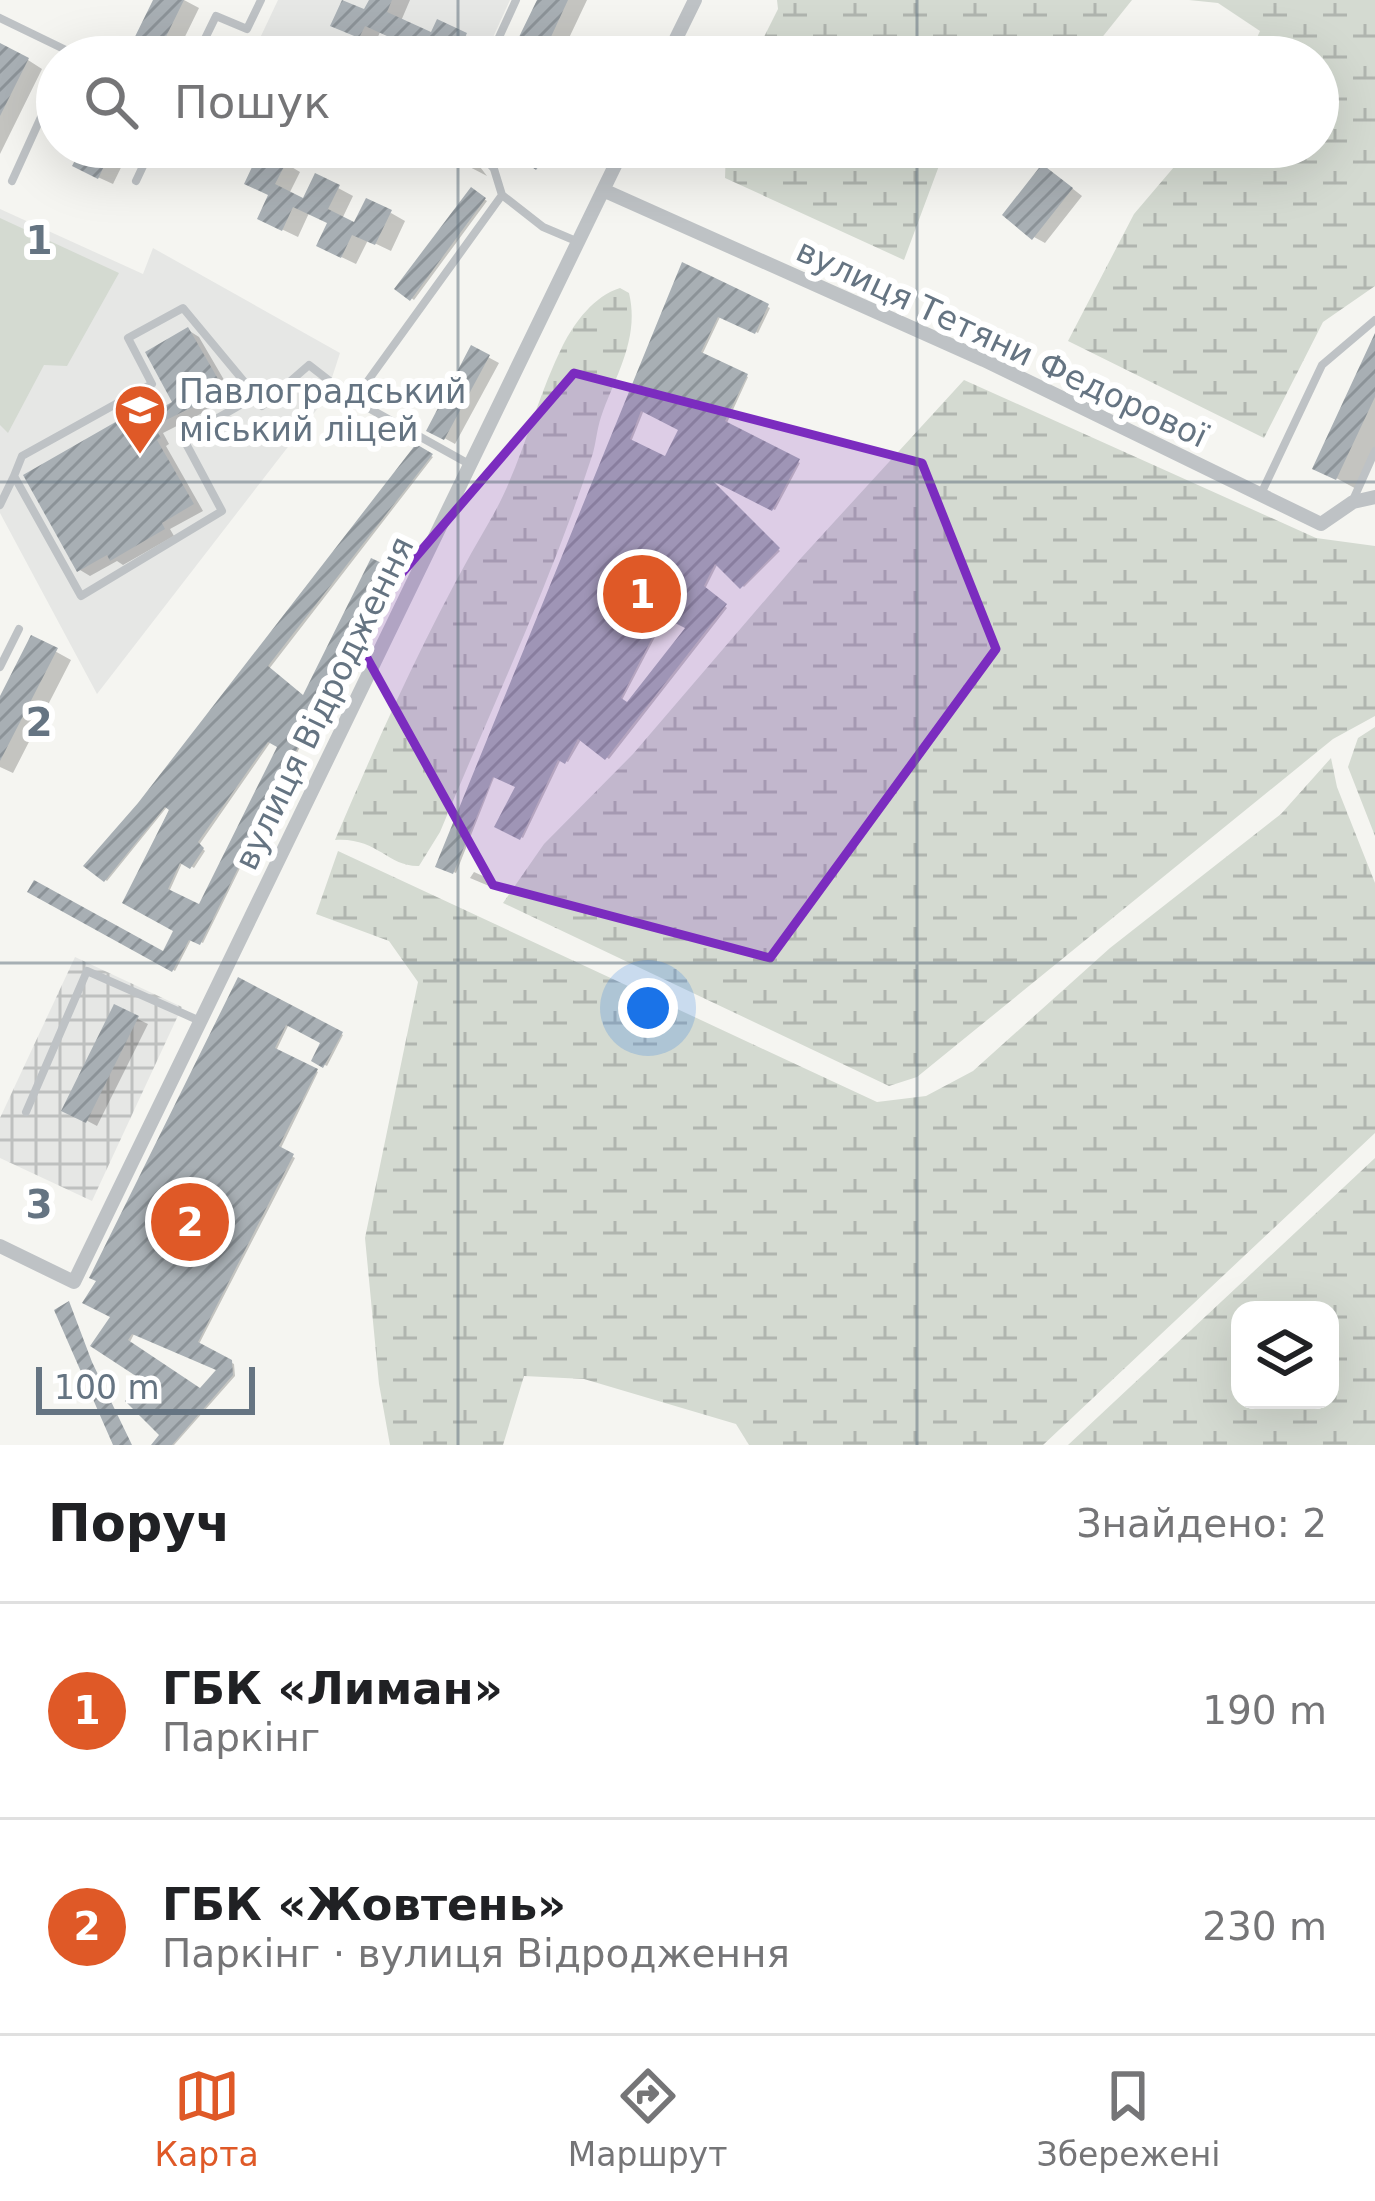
<!DOCTYPE html>
<html lang="uk">
<meta charset="utf-8">
<style>
body{margin:0;font-family:"DejaVu Sans",sans-serif;background:#f2f2f2;color:#202124}
.controls{position:absolute;right:36px;bottom:36px;display:grid;overflow:hidden;border-radius:24px;box-shadow:0 12px 48px #0002}
.controls button{width:108px;height:108px;display:grid;place-items:center;padding:0;border:0;border-bottom:3px solid #e0e0e0;background:#fff;color:#202124;font:60px sans-serif}
.scale{position:absolute;left:36px;bottom:30px;width:219px;box-sizing:border-box;padding-left:12px;border:6px solid #657482;border-top:0;font-size:33px;line-height:42px;white-space:nowrap;color:#657482;-webkit-text-stroke:9px #fff;paint-order:stroke}
.you{position:absolute;left:648px;top:1008px;width:42px;height:42px;margin:-30px;border:9px solid #fff;border-radius:50%;background:#1a73e8;box-shadow:0 0 0 18px #1a73e833}
.badge{display:grid;place-items:center;width:78px;height:78px;border-radius:50%;background:#df5927;color:#fff;font-size:39px;font-weight:700}
.pin{position:absolute;translate:-50% -50%;border:6px solid #fff;box-shadow:0 3px 12px #0006}
.list{margin:0;padding:0;list-style:none}
h2{display:flex;justify-content:space-between;align-items:center;height:156px;margin:0;padding:0 48px;font-size:51px}
h2 small{font-size:39px;font-weight:400;color:#757577}
.list li{display:grid;grid-template-columns:78px 1fr auto;gap:36px;align-items:center;box-sizing:border-box;height:216px;padding:0 48px;border-top:3px solid #e0e0e0}
.list b{display:block;font-size:45px;white-space:nowrap}
.list p{margin:0;font-size:39px;white-space:nowrap;color:#757577}
.list em{font-size:39px;font-style:normal;color:#757577}
.icon{flex:none;width:66px;height:66px;fill:none;stroke:currentColor;stroke-width:2;stroke-linecap:round;stroke-linejoin:round}
.map{position:relative;flex:none;width:1375px;height:1445px;overflow:hidden}
.search{position:absolute;background:#fff;box-shadow:0 12px 48px #0002;left:36px;right:36px;top:36px;height:132px;display:flex;align-items:center;gap:30px;box-sizing:border-box;padding:0 42px;border-radius:66px;color:#757577;font-size:45px}
.sheet{height:588px;background:#fff}
nav{display:flex;justify-content:space-around;align-items:center;box-sizing:border-box;height:168px;border-top:3px solid #e0e0e0;background:#fff;font-size:33px;color:#757577}
nav a{display:grid;justify-items:center;gap:6px}
nav .on{color:#df5927}
.map>svg:first-child{display:block}
.built{fill:#e6e7e5}
.industrial{fill:url(#industrial-grid)}
.wetland{fill:url(#wetland-marsh);fill-rule:evenodd}
.pitch{fill:#d4dad1}
.shadow{fill:#0003;fill-rule:evenodd}
.building{fill:url(#building-hatch);fill-rule:evenodd}
.lines{fill:none;stroke-linecap:round;stroke-linejoin:round}
.lane{stroke:#bec2c5;stroke-width:8}
.street{stroke:#bec2c5;stroke-width:14}
.marked{fill:#7b2cbf;fill-opacity:0.2;stroke:#7b2cbf;stroke-width:9;stroke-linejoin:round}
.grid{fill:none;stroke:#657482;stroke-width:3;stroke-opacity:0.55}
.labels{text-anchor:middle;dominant-baseline:central;stroke-width:12;stroke-linejoin:round;paint-order:stroke}
.street-label{font-size:33px;fill:#657482;stroke:#fff}
.poi-label{font-size:33px;fill:#657482;stroke:#fff;text-anchor:start}
.grid-label{font-size:39px;text-anchor:middle;font-weight:bold;fill:#657482;stroke:#fff;stroke-width:12;stroke-linejoin:round;paint-order:stroke}
</style>
<div class="map">
<svg width="1375" height="1445" viewBox="0 0 1375 1445">
<defs>
<pattern id="industrial-grid" width="8" height="8" patternUnits="userSpaceOnUse" patternTransform="scale(3)"><rect width="8" height="8" fill="#e6e7e5"/><path d="M0 4h8M4 0v8" fill="none" stroke="#bec0bf"/></pattern>
<pattern id="wetland-marsh" width="20" height="14" patternUnits="userSpaceOnUse" patternTransform="scale(3)"><rect width="20" height="14" fill="#d4dad1"/><path d="M1 5h8M5 5V1M11 12h8M15 12V8" fill="none" stroke="#b0b5af"/></pattern>
<pattern id="building-hatch" width="6" height="6" patternUnits="userSpaceOnUse" patternTransform="scale(3)"><rect width="6" height="6" fill="#a8afb4"/><path d="M-1 1l2-2M0 6l6-6M5 7l2-2" fill="none" stroke="#8c9398"/></pattern>
</defs>
<rect width="100%" height="100%" fill="#f5f5f1"/>
<path class="built" d="M278,0H510L484,57H251Z
M0,209L143,274L153,248L340,353L325,399L97,694L0,513Z"/>
<path class="industrial" d="M75,957L182,1007L92,1201L0,1158V1118Z"/>
<path class="wetland" d="M777,0H1132L1092,50L1081,57H754L778,9Z
M1189,0H1375V286L1323,322L1264,438L1068,341L1134,214L1191,147H1318V57H1248L1260,31L1218,3Z
M726,147H946L904,260L725,178Z
M620,288L629,293C640,339 615,376 601,417C597,429 596,442 593,453C551,582 492,707 440,832L419,866C388,867 377,837 335,840C381,732 429,625 488,524C521,469 534,403 563,345C575,322 594,296 620,288Z
M964,380L1316,538L1375,546V716L1333,739L917,1077L889,1086L503,903L544,844L633,754L802,557Z
M1375,727V836L1348,767L1358,738Z
M1331,758L1337,787L1375,883V1133L1043,1445H749L736,1424L584,1379L524,1376L503,1445H390L379,1384L365,1238L418,982L389,941L316,914L338,851L877,1102L926,1096L973,1071L1110,948L1281,814Z
M1375,1158V1445H1068ZM1240,1310H1330V1400H1240Z"/>
<path class="pitch" d="M0,218L119,273L67,366L44,365L8,433L0,425Z"/>
<path class="shadow" d="M156,0H184L199,8L175,57H129Z
M372,0H410L401,21L433,36L465,35L480,44L474,57H409L414,47L380,32L375,44L349,33Z
M540,0H587L560,57L537,47Z
M0,57L28,60L42,69L0,154Z
M85,147H131L113,184L91,174Z
M468,156L474,159L487,176L464,164Z
M285,163L300,172L289,194L305,202L338,188L353,196L342,219L356,226L391,213L405,221L391,251L368,240L356,264L335,254L330,223L309,213L298,237L275,226L271,195L248,183Z
M1054,174L1082,196L1045,243L1034,237Z
M472,191L487,201L414,300L398,288Z
M683,266L770,308L758,333L721,315L702,355L748,377L726,425L800,463L775,510L704,476L780,551L744,587L718,563L705,589L727,608L609,759L582,738L568,762L561,759L523,838L498,826L519,786L495,775L456,873L439,866ZM644,410L682,429L666,460L631,442ZM666,616L690,627L628,706L621,702Z
M188,330L199,337L234,397L163,433L169,444L166,446L203,511L170,529L174,536L123,565L117,561L90,576L80,570L140,412L150,418L176,403Z
M473,349L499,363L455,444L430,430Z
M1375,352V459L1360,491L1316,467Z
M417,448L433,457L269,669L305,699L373,562L388,569L203,943L192,938L175,971L31,891L164,955L177,930L126,902L175,797L107,881L88,866L140,805ZM272,740L281,746L201,908L169,892L183,861L194,868L205,851L199,845Z
M33,639L71,660L13,773L0,767V702Z
M474,872L492,880L489,886L470,878Z
M239,981L343,1035L327,1066L315,1060L324,1042L289,1024L276,1051L318,1072L280,1150L295,1158L198,1346L234,1364L235,1376L174,1445H155L163,1435L149,1382L114,1316ZM135,1332L220,1369L201,1392L129,1344Z
M115,1008L148,1024L97,1126L65,1109Z"/>
<path class="building" d="M153,0H184L156,57H125Z
M342,0L364,9L369,0H392L387,12L431,32L437,19L467,33L456,57L433,50L430,57H406L411,47L365,26L359,38L330,26Z
M537,0H568L544,52L518,39Z
M0,43L29,58L0,116Z
M82,147H113L98,179L72,166Z
M504,147H553L536,170Z
M261,148L287,161L275,184L303,198L315,173L340,185L328,209L354,222L366,198L392,210L375,245L352,235L341,258L316,246L327,223L293,207L282,231L257,219L268,195L244,184Z
M1042,164L1073,188L1032,240L1002,215Z
M471,187L486,198L410,301L394,289Z
M682,262L769,304L755,334L718,317L701,352L748,374L725,421L800,459L772,511L713,481L780,548L740,589L715,564L704,586L727,604L605,760L578,739L565,764L558,760L520,840L494,827L515,787L493,777L453,874L435,867ZM641,411L678,430L665,456L630,439ZM663,617L685,628L627,702L621,698Z
M188,327L225,391L154,426L161,438L157,440L194,504L162,523L165,529L110,561L107,555L77,572L23,475L140,408L145,417L172,402L145,352Z
M1375,333V397L1336,480L1312,469Z
M471,345L490,355L444,440L426,431Z
M416,444L433,454L268,666L303,695L371,558L388,566L200,945L189,940L172,972L27,892L34,880L163,951L173,931L122,903L169,810L165,807L104,882L83,866L138,803ZM268,742L277,747L199,904L168,889L180,863L190,869L204,848L198,842Z
M31,635L58,648L0,761V696Z
M238,977L343,1032L323,1068L311,1061L320,1043L286,1025L275,1048L318,1069L279,1146L294,1154L198,1342L232,1360L233,1375L172,1445H151L159,1435L125,1401L145,1382L90,1346L110,1317L82,1303L96,1281L89,1278ZM132,1334L216,1370L200,1388L128,1340Z
M114,1004L139,1016L86,1123L61,1111Z
M69,1301L92,1362L132,1445H113L54,1310Z"/>
<g class="lines">
<path class="lane" d="M0,18L70,52L68,57
M196,57L216,16L247,29L261,0
M490,57L516,0
M475,147L494,169L502,195
M12,181L57,82
M136,181L152,147
M256,396L183,438L222,511L81,596L14,476L22,456L152,384L128,338L183,308L256,396L262,406L309,365L354,400L469,464
M354,400L502,195L543,227L576,241
M1260,496L1322,365L1375,320
M1353,500L1375,451
M0,505L14,476
M0,667L19,629
M26,1112L87,971L200,1021"/>
<path class="street" d="M667,57L695,0
M603,190L984,360L1321,524L1353,502L1375,497
M0,1246L74,1282L624,147"/>
</g>
<path class="marked" d="M574,373L922,463L996,649L770,958L493,885L352,631Z"/>
<path class="grid" d="M458,0V57M917,0V57M458,147V1445M917,147V1445M0,482H1375M0,963H1375"/>
<defs>
<g id="school-pin" transform="scale(2.7)"><path d="M0 17L-7.5 6A9.5 9.5 0 1 1 7.5 6Z" fill="#df5927" stroke="#fff"/><path d="M0-5L7-2L0 1L-7-2ZM-4 1L0 2.5L4 1V4Q0 6-4 4Z" fill="#fff"/></g>
</defs>
<g fill-rule="evenodd">
<use href="#school-pin" x="140" y="410"/>
</g>
<g class="labels">
<g class="street-label">
<text transform="translate(1002 343) rotate(25)">вулиця Тетяни Федорової</text>
<text transform="translate(324 703) rotate(-64)">вулиця Відродження</text>
</g>
<g class="poi-label">
<text x="179" y="391">Павлоградський<tspan x="179" dy="38">міський ліцей</tspan></text>
</g>
</g>
<g class="grid-label">
<text x="39" y="254">1</text>
<text x="39" y="736">2</text>
<text x="39" y="1218">3</text>
</g>
</svg>
<div class="controls">
<button><svg class="icon" aria-label="layers" viewBox="0 0 24 24"><path d="M12 4l9 5-9 5-9-5zM3 14l9 5 9-5"/></svg></button>
</div>
<div class="scale">100 m</div>
<div class="you"></div>
<div class="pin badge" style="left:642px;top:594px">1</div>
<div class="pin badge" style="left:190px;top:1222px">2</div>
<div class="search"><svg class="icon" aria-label="search" viewBox="0 0 24 24"><circle cx="10" cy="10" r="6"/><path d="M15 15l6 6"/></svg>Пошук</div>
</div>
<section class="sheet">
<h2>Поруч<small>Знайдено: 2</small></h2>
<ul class="list">
<li><span class="badge">1</span><div><b>ГБК «Лиман»</b><p>Паркінг</p></div><em>190 m</em></li>
<li><span class="badge">2</span><div><b>ГБК «Жовтень»</b><p>Паркінг · вулиця Відродження</p></div><em>230 m</em></li>
</ul>
</section>
<nav>
<a class="on"><svg class="icon" aria-label="map" viewBox="0 0 24 24"><path d="M3 6l6-2 6 2 6-2v14l-6 2-6-2-6 2zM9 4v14M15 6v14"/></svg>Карта</a>
<a><svg class="icon" aria-label="directions" viewBox="0 0 24 24"><path d="M12 3l9 9-9 9-9-9zM9 14v-3h6M13 9l2 2-2 2"/></svg>Маршрут</a>
<a><svg class="icon" aria-label="saved" viewBox="0 0 24 24"><path d="M7 4h10v16l-5-4-5 4z"/></svg>Збережені</a>
</nav>
